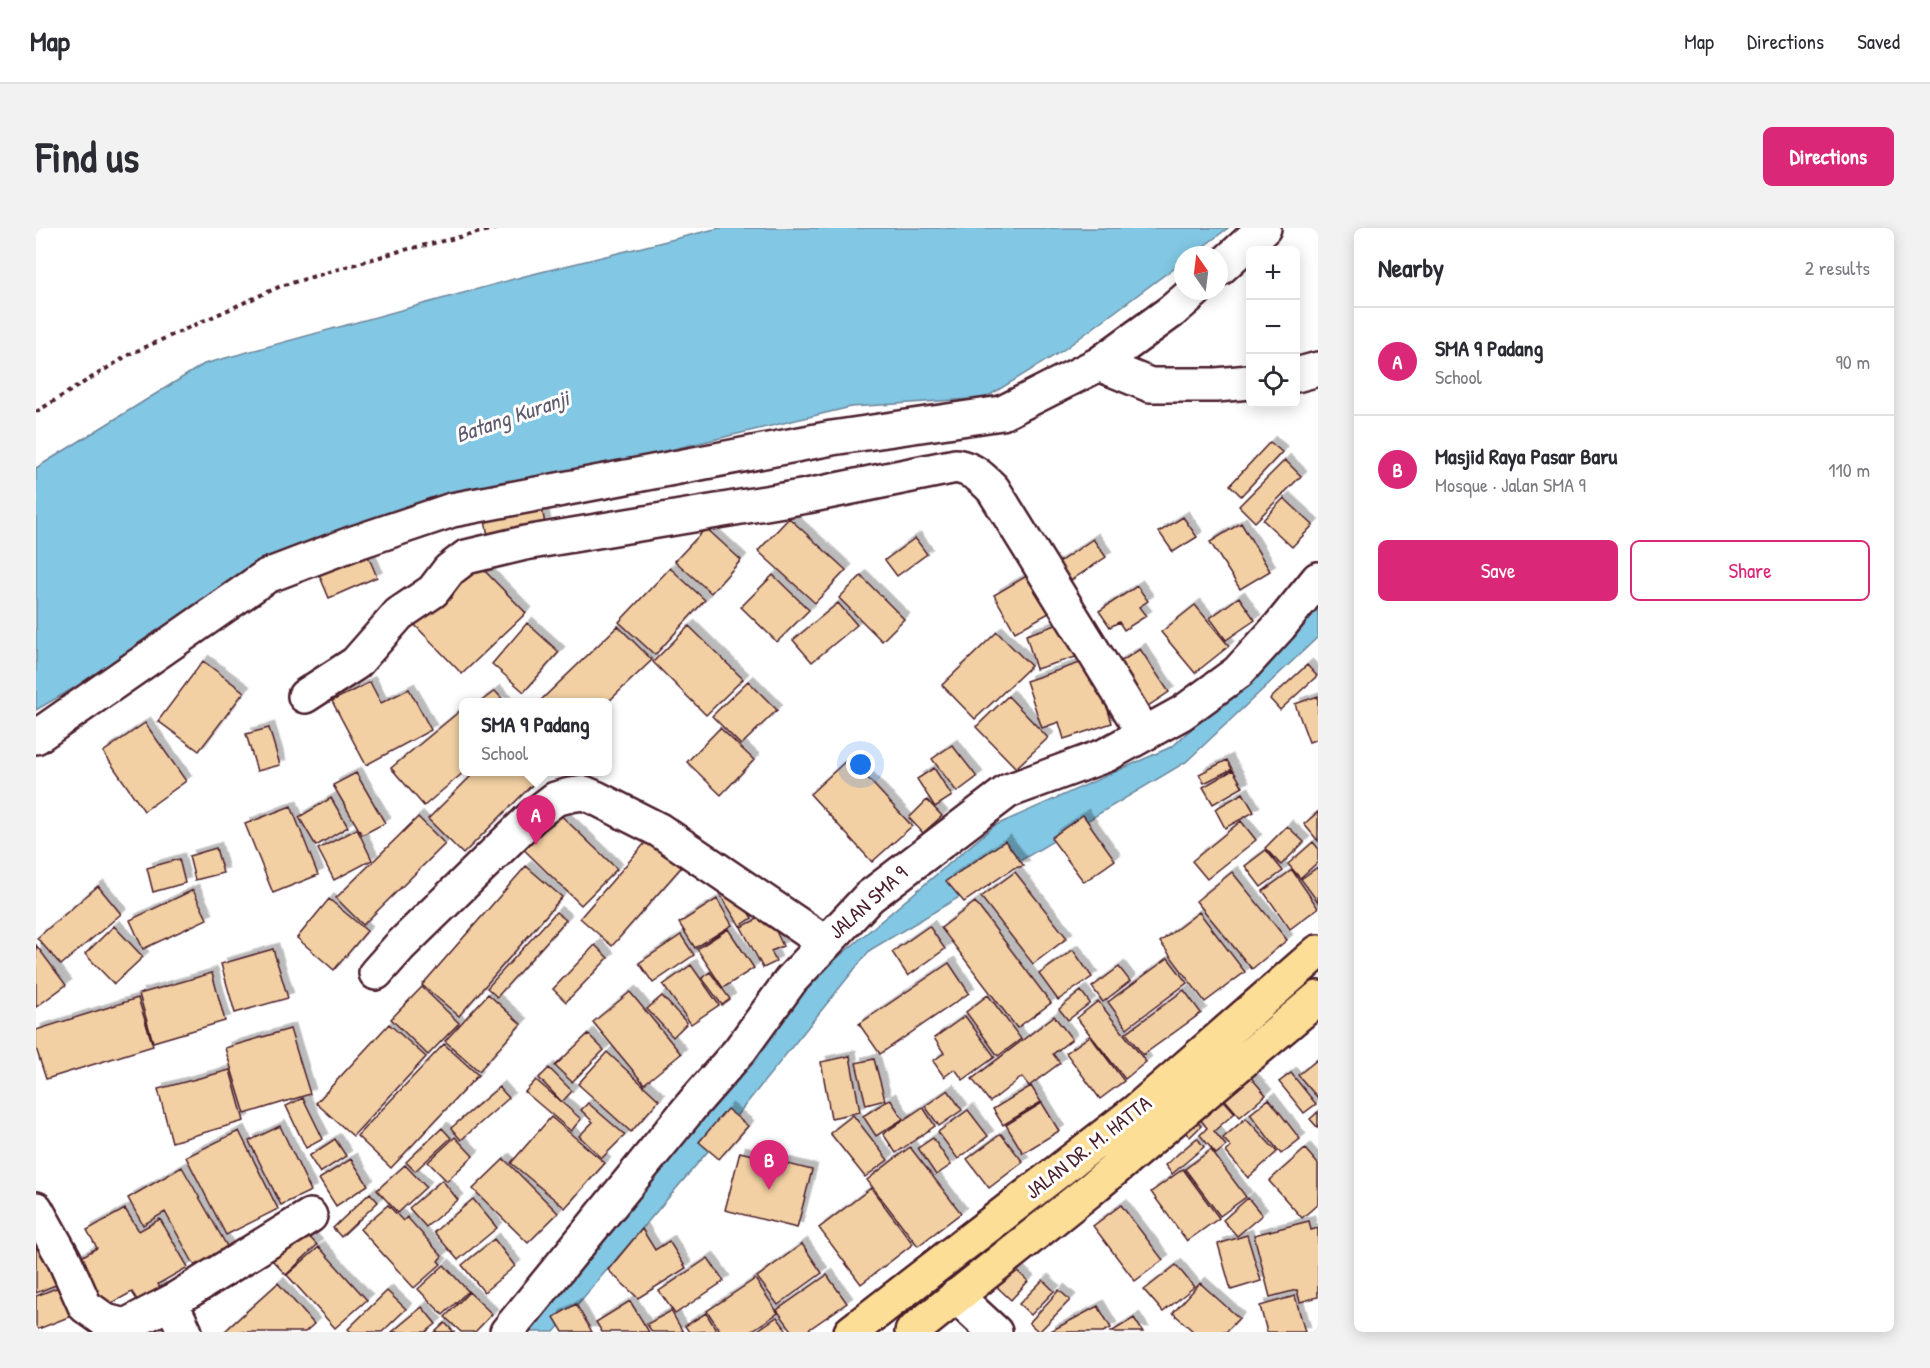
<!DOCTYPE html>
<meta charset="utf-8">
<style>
body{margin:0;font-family:"Patrick Hand",sans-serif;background:#f2f2f3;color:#2b2b33}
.controls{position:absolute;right:18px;top:18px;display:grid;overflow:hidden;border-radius:9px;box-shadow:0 3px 15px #0003}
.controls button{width:54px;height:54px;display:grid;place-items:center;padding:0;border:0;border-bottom:2px solid #e1e1e2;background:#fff;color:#2b2b33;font:30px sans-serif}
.compass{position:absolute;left:1138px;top:18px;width:54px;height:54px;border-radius:50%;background:#fff;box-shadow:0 3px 15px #0003;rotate:346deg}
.you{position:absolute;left:825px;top:537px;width:21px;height:21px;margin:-15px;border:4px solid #fff;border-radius:50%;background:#1a73e8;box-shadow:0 0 0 9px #1a73e833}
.badge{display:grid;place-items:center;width:39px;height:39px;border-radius:50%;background:#db2777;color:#fff;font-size:20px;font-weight:700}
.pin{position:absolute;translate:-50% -50px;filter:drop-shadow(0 2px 3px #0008)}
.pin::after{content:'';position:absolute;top:32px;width:21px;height:18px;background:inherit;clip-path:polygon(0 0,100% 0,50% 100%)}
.popup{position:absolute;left:423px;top:470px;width:153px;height:78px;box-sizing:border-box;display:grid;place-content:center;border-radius:9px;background:#fff;filter:drop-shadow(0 2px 4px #0005);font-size:20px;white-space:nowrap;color:#7c7c81}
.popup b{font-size:22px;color:#2b2b33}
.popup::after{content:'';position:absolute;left:50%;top:100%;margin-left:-12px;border:12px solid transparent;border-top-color:#fff}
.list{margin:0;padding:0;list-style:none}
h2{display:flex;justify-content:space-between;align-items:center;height:78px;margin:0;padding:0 24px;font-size:26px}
h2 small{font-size:20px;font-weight:400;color:#7c7c81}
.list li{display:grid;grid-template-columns:39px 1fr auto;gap:18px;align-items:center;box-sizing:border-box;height:108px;padding:0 24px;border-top:2px solid #e1e1e2}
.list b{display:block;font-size:22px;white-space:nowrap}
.list p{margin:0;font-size:20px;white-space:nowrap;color:#7c7c81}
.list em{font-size:20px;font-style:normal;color:#7c7c81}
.actions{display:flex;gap:12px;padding:18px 24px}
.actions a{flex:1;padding:14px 0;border:2px solid #db2777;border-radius:9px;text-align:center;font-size:21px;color:#db2777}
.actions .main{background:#db2777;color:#fff}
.icon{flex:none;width:33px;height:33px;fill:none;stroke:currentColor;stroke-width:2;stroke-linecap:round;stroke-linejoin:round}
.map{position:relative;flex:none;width:1282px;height:1104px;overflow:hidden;border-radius:9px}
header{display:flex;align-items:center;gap:36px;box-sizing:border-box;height:84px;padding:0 30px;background:#fff;border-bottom:2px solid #e1e1e2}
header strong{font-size:28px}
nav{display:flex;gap:33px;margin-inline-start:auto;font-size:21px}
.intro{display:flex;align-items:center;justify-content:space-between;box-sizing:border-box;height:144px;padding:0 36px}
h1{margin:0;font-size:42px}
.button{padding:15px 27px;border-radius:9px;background:#db2777;color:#fff;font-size:21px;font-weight:700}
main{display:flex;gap:36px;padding:0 36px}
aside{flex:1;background:#fff;border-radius:9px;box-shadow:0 3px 15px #0003}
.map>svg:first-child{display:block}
.water{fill:#82c7e3;stroke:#6c8499;stroke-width:1.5}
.building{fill:#f2d0a3;stroke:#4a1f2b;stroke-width:1.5;filter:url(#shadow)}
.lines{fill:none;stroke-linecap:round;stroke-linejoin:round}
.minor-casing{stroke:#4a1f2b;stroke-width:38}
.major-casing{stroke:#4a1f2b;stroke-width:38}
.path{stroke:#4a1f2b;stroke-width:4;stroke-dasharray:4.5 4.5;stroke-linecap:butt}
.minor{stroke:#fff;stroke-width:33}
.major{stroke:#fcde96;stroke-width:33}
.labels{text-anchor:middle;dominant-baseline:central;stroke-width:6;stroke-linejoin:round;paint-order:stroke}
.street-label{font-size:21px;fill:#4a1f2b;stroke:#fff}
.water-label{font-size:22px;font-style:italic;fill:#5e5a6b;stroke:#fff}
</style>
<header>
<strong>Map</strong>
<nav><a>Map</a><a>Directions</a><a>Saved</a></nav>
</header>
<div class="intro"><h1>Find us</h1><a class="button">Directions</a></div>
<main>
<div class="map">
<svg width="1282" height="1104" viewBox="0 0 1282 1104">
<defs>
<filter id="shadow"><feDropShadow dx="5.5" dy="-5.5" stdDeviation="0" flood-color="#0004"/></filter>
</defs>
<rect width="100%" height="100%" fill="#fff"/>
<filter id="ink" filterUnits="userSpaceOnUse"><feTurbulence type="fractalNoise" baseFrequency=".0167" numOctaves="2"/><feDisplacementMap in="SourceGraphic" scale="12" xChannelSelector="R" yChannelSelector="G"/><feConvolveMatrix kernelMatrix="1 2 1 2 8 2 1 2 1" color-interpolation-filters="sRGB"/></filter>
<g filter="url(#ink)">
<path class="water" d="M683,0H1192L1156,27H1147V33L1026,123L949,170L815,179L321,296L0,482V240L168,136L489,48Z
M1282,381V409L1150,534L834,722L673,922L518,1104H494L781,747L958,598L1137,518Z"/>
<path class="building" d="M1234,214L1246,224L1205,268L1194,257Z
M1249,232L1265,248L1219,294L1203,278Z
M1248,270L1277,297L1256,319L1227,292Z
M506,280L509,296L452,308L449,292Z
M1147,289L1161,309L1137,324L1123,304Z
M753,290L810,342L779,375L722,323Z
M1205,295L1234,343L1204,361L1174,314Z
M670,300L705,332L675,365L639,333Z
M879,310L891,326L861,348L849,332Z
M1057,311L1070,329L1028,357L1016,339Z
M330,323L341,349L293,370L282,344Z
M438,332L490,385L426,446L375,393Z
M634,340L669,372L619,427L583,394Z
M1001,342L1022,380L979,404L958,367Z
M737,347L773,382L741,414L705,379Z
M825,348L868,391L846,413L803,370Z
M1101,358L1112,373L1103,379L1110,388L1088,402L1083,394L1074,399L1063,383Z
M1203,369L1219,392L1190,412L1174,390Z
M802,375L821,397L776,434L757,412Z
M1159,377L1193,418L1159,445L1125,404Z
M1032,393L1043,428L1000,441L990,407Z
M491,395L523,424L488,464L456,436Z
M582,398L616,432L572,474H503Z
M653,398L707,451L670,487L617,434Z
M961,404L995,438L939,491L906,457Z
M1104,421L1133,464L1106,482L1078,438Z
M1056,431L1076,495L1028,511L1023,494L1006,500L990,453Z
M167,433L208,464L163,523L122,493Z
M1271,437L1281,448L1244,482L1234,471Z
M712,453L741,482L705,517L676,488Z
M334,454L345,475L373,461L395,502L330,537L296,473Z
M459,463L469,474H444Z
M972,468L1012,510L980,540L940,499Z
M1282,468V511L1273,514L1259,476Z
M425,482L428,486V544L388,578L355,540Z
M109,495L150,553L108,583L67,524Z
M233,500L244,537L221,543L210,506Z
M684,500L718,532L685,567L651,534Z
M916,517L941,549L921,564L896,531Z
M813,530L876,598L836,634L774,566Z
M1191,532L1196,541L1168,555L1163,546Z
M898,540L916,568L899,579L881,551Z
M1197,542L1207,559L1177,576L1167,559Z
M439,544H488L499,554L427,626L392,591Z
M320,545L349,595L326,607L297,557Z
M1207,565L1218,584L1189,600L1179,581Z
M295,570L312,599L280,618L263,589Z
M891,572L906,588L887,605L873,590Z
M514,577L581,641L545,677L479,613Z
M255,578L282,647L237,665L209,596Z
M1282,584V613L1268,596Z
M1047,587L1079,632L1048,654L1015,610Z
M382,589L409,616L327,697L300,670Z
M1205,593L1220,612L1171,651L1156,633Z
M1251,598L1268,614L1245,637L1229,620Z
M321,601L336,632L298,652L282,621Z
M616,607L649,635L576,718L544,690Z
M969,613L988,638L978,640L928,674L910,653Z
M1277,614L1282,620V634L1264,650L1252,636Z
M180,620L187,645L159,652L153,628Z
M1230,622L1247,643L1225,659L1209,638Z
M143,631L149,655L117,664L111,640Z
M490,638L526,669L423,788L386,757Z
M1282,639V674L1265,651Z
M1256,642L1282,680L1254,701L1227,663Z
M979,644L1031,710L997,736L945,669Z
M1196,644L1251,712L1216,741L1160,673Z
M62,658L85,686L25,737L1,710Z
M697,660L716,690L704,698L685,668Z
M157,662L171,691L107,721L94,692Z
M293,671L331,703L298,742L261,710Z
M681,671L696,697L659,720L643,695Z
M939,674L1015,775L981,800L905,700Z
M520,684L530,692L461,769L451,760Z
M1163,684L1209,744L1169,774L1124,714Z
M732,686L747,718L735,723L740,734L727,740L705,699Z
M78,698L107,729L78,756L49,726Z
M893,698L909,721L872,748L856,724Z
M692,701L718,740L687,760L661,721Z
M645,707L658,727L617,755L603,735Z
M0,717L30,757L0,779Z
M559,717L572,730L530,774L517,761Z
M237,721L252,770L199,785L185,736Z
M1037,722L1056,749L1022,772L1003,746Z
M1132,730L1151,755L1091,800L1072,774Z
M913,735L933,765L844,826L823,796Z
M655,737L683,777L655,796L627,757Z
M1083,739L1094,753L1067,774L1056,759Z
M674,744L694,771L686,777L666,750Z
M176,745L189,793L117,814L103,766Z
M386,759L423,795L392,827L355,791Z
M1148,762L1165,785L1107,827L1090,805Z
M1045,763L1054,775L1032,792L1023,781Z
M594,764L645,826L608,856L557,794Z
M452,766L485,796L443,843L409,813Z
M952,767L985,811L962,828L930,784Z
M626,768L651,795L637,809L611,781Z
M102,770L117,818L10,851L0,820V802Z
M1062,773L1110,834L1089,851L1041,790Z
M929,788L959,829L927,852L919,841L908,849L897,833L908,825L898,810Z
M1018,788L1036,811L1017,826L1024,835L993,858L986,849L954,874L936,851Z
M353,796L390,829L317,908L280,875Z
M254,801L274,866L209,886L189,820Z
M552,806L568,822L536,854L519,838Z
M1054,808L1088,853L1064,871L1030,825Z
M408,816L442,847L355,940L321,908Z
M571,824L623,872L595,904L542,856Z
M814,828L824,884L795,890L785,834Z
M838,831L849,872L830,877L820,835Z
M1281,832H1282V870L1262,847Z
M513,840L536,863L526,874L503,850Z
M194,842L208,893L136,914L122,861Z
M1211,845L1230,867L1204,889L1185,867Z
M1255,845L1280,876L1268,885L1243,854Z
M500,852L545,891L535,903L489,864Z
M995,858L1005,874L967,897L957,881Z
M463,859L473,870L425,912L415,900Z
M912,862L926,882L903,898L889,878Z
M1185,869L1199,885L1178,903L1190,918L1180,926L1164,907L1171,900L1162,888Z
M267,870L287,911L270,920L250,878Z
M854,871L867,891L840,908L827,888Z
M1233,871L1264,911L1245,926L1214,886Z
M552,875L589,907L566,930L543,908L557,894L545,882Z
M1006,875L1023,903L987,925L970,897Z
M887,879L899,898L860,925L847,906Z
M691,881L712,898L683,931L663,914Z
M932,882L952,908L922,931L902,904Z
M1282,884V900L1274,891Z
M817,887L852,932L829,949L794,905Z
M515,889L569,935L529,980L475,935Z
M1157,889L1165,898L1154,909L1145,900Z
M1210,890L1241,924L1212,950L1190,924L1195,919L1187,910Z
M244,898L275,963L245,977L213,913Z
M406,900L415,910L379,943L370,934Z
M203,903L242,981L190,1007L150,929Z
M965,906L987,934L953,960L931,931Z
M419,909L437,928L411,953L392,934Z
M897,910L915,937L900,947L882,920Z
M1161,910L1168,919L1136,946L1129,937Z
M299,911L310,928L284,945L273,928Z
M874,919L925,985L882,1018L831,952Z
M1269,921L1282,936V976L1266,990L1233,953Z
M1175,922L1210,969L1184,988L1149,941Z
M704,924L776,942L761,1000L689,982Z
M315,931L332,957L300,978L283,951Z
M468,931L522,985L492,1015L437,961Z
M369,937L390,959L362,985L341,962Z
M146,939L192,1020L159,1038L129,984L107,997L92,970Z
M1147,941L1183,990L1151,1013L1115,964Z
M406,952L422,972L390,999L373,980Z
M835,960L877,1016L825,1056L783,1000Z
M334,965L342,974L305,1009L297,1000Z
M1212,970L1226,987L1201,1008L1187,992Z
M437,971L461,1000L422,1032L398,1004Z
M352,977L367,993L371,989L406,1028L402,1033L405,1036L378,1060L324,1001Z
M1085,977L1127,1032L1099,1053L1057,998Z
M89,981L103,1003L124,991L152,1039L122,1056L127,1065L105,1078L96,1064L67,1080L40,1032L61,1020L51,1002Z
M1273,993L1275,1002L1282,1000V1069L1264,1074L1261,1062L1234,1069L1218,1007Z
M266,1001L281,1017L250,1047L235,1031Z
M606,1001L619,1022L633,1013L650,1040L602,1070L572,1042Z
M0,1004L22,1056L0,1065Z
M1211,1007L1225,1053L1195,1062L1182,1016Z
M458,1011L479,1038L448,1064L426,1037Z
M766,1016L786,1045L742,1077L721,1049Z
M283,1019L331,1072L299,1100L251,1047Z
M672,1030L688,1053L639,1086L623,1063Z
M408,1037L432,1063L407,1087L382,1061Z
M1140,1037L1158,1059L1127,1084L1108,1062Z
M978,1040L992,1053L975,1072L960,1058Z
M791,1047L811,1075L769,1104H757L741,1082Z
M719,1051L742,1085L714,1104H685L671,1083Z
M1007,1052L1018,1063L995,1087L983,1076Z
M242,1055L278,1096L269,1104H188Z
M1164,1055L1203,1090L1190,1104H1158L1137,1085Z
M23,1059L35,1088L0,1102V1068Z
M1023,1062L1034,1072L1003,1104L993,1095Z
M351,1063L370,1081L346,1104H315L312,1101Z
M433,1064L456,1086L439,1104H425L409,1089Z
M1259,1068L1269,1104H1231L1224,1078Z
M594,1073L613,1104H566L560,1094Z
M540,1076L556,1104H527L518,1089Z
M1062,1078L1075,1100L1067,1104H1013Z
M386,1079L400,1096L390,1104H356Z
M635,1083L647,1104H616L611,1096Z
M670,1085L681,1103L653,1104L649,1098Z
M741,1089L752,1104H719Z
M1098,1090L1107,1104H1075Z
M409,1095L418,1104H399Z"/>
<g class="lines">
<g class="minor-casing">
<path id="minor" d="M1183,41L1228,0
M1063,136L1114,157H1180L1214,154
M1260,147L1282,141
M269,468L320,435L363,386L397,363L413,342L430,329L489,315L771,268L920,238C937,241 945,249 957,261L1108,505
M0,509L231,348L315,316L416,282L796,210L966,185L1063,136L1136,83L1159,63
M340,745L364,718L497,588L519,571L534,567L548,565L560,570L623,602L788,714
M0,981L28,1031L49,1078L70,1093L89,1098L135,1074L274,988
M920,1068L959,1104
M135,1074L149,1104
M471,1104L656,877L704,822L755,752L833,669L972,563L1070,527L1146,485L1202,444L1244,398L1282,351"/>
</g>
<g class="major-casing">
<path id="major" d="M815,1104L1100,883L1282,724
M876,1104L1054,962L1282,770"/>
</g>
<path class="path" d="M0,184L94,126L245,58L364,23L462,0"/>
<use href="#minor" class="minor"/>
<use href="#major" class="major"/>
</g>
</g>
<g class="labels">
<g class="street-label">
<text transform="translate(832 674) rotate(-42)">JALAN SMA 9</text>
<text transform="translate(1052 919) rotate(-38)">JALAN DR. M. HATTA</text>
</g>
<g class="water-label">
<text transform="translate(476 188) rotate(-19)">Batang Kuranji</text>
</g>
</g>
</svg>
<div class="controls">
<button>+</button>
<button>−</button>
<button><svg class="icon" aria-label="locate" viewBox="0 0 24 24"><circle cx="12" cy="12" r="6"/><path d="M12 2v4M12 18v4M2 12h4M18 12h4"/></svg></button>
</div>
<svg class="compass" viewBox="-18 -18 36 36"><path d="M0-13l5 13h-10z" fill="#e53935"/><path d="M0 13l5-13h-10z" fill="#7c7c81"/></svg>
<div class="you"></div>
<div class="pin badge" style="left:500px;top:617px">A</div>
<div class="popup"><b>SMA 9 Padang</b>School</div>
<div class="pin badge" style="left:733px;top:962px">B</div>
</div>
<aside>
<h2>Nearby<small>2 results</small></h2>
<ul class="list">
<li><span class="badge">A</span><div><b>SMA 9 Padang</b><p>School</p></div><em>90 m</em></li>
<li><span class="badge">B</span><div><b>Masjid Raya Pasar Baru</b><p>Mosque · Jalan SMA 9</p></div><em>110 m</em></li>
</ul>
<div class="actions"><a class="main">Save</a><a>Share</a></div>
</aside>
</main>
